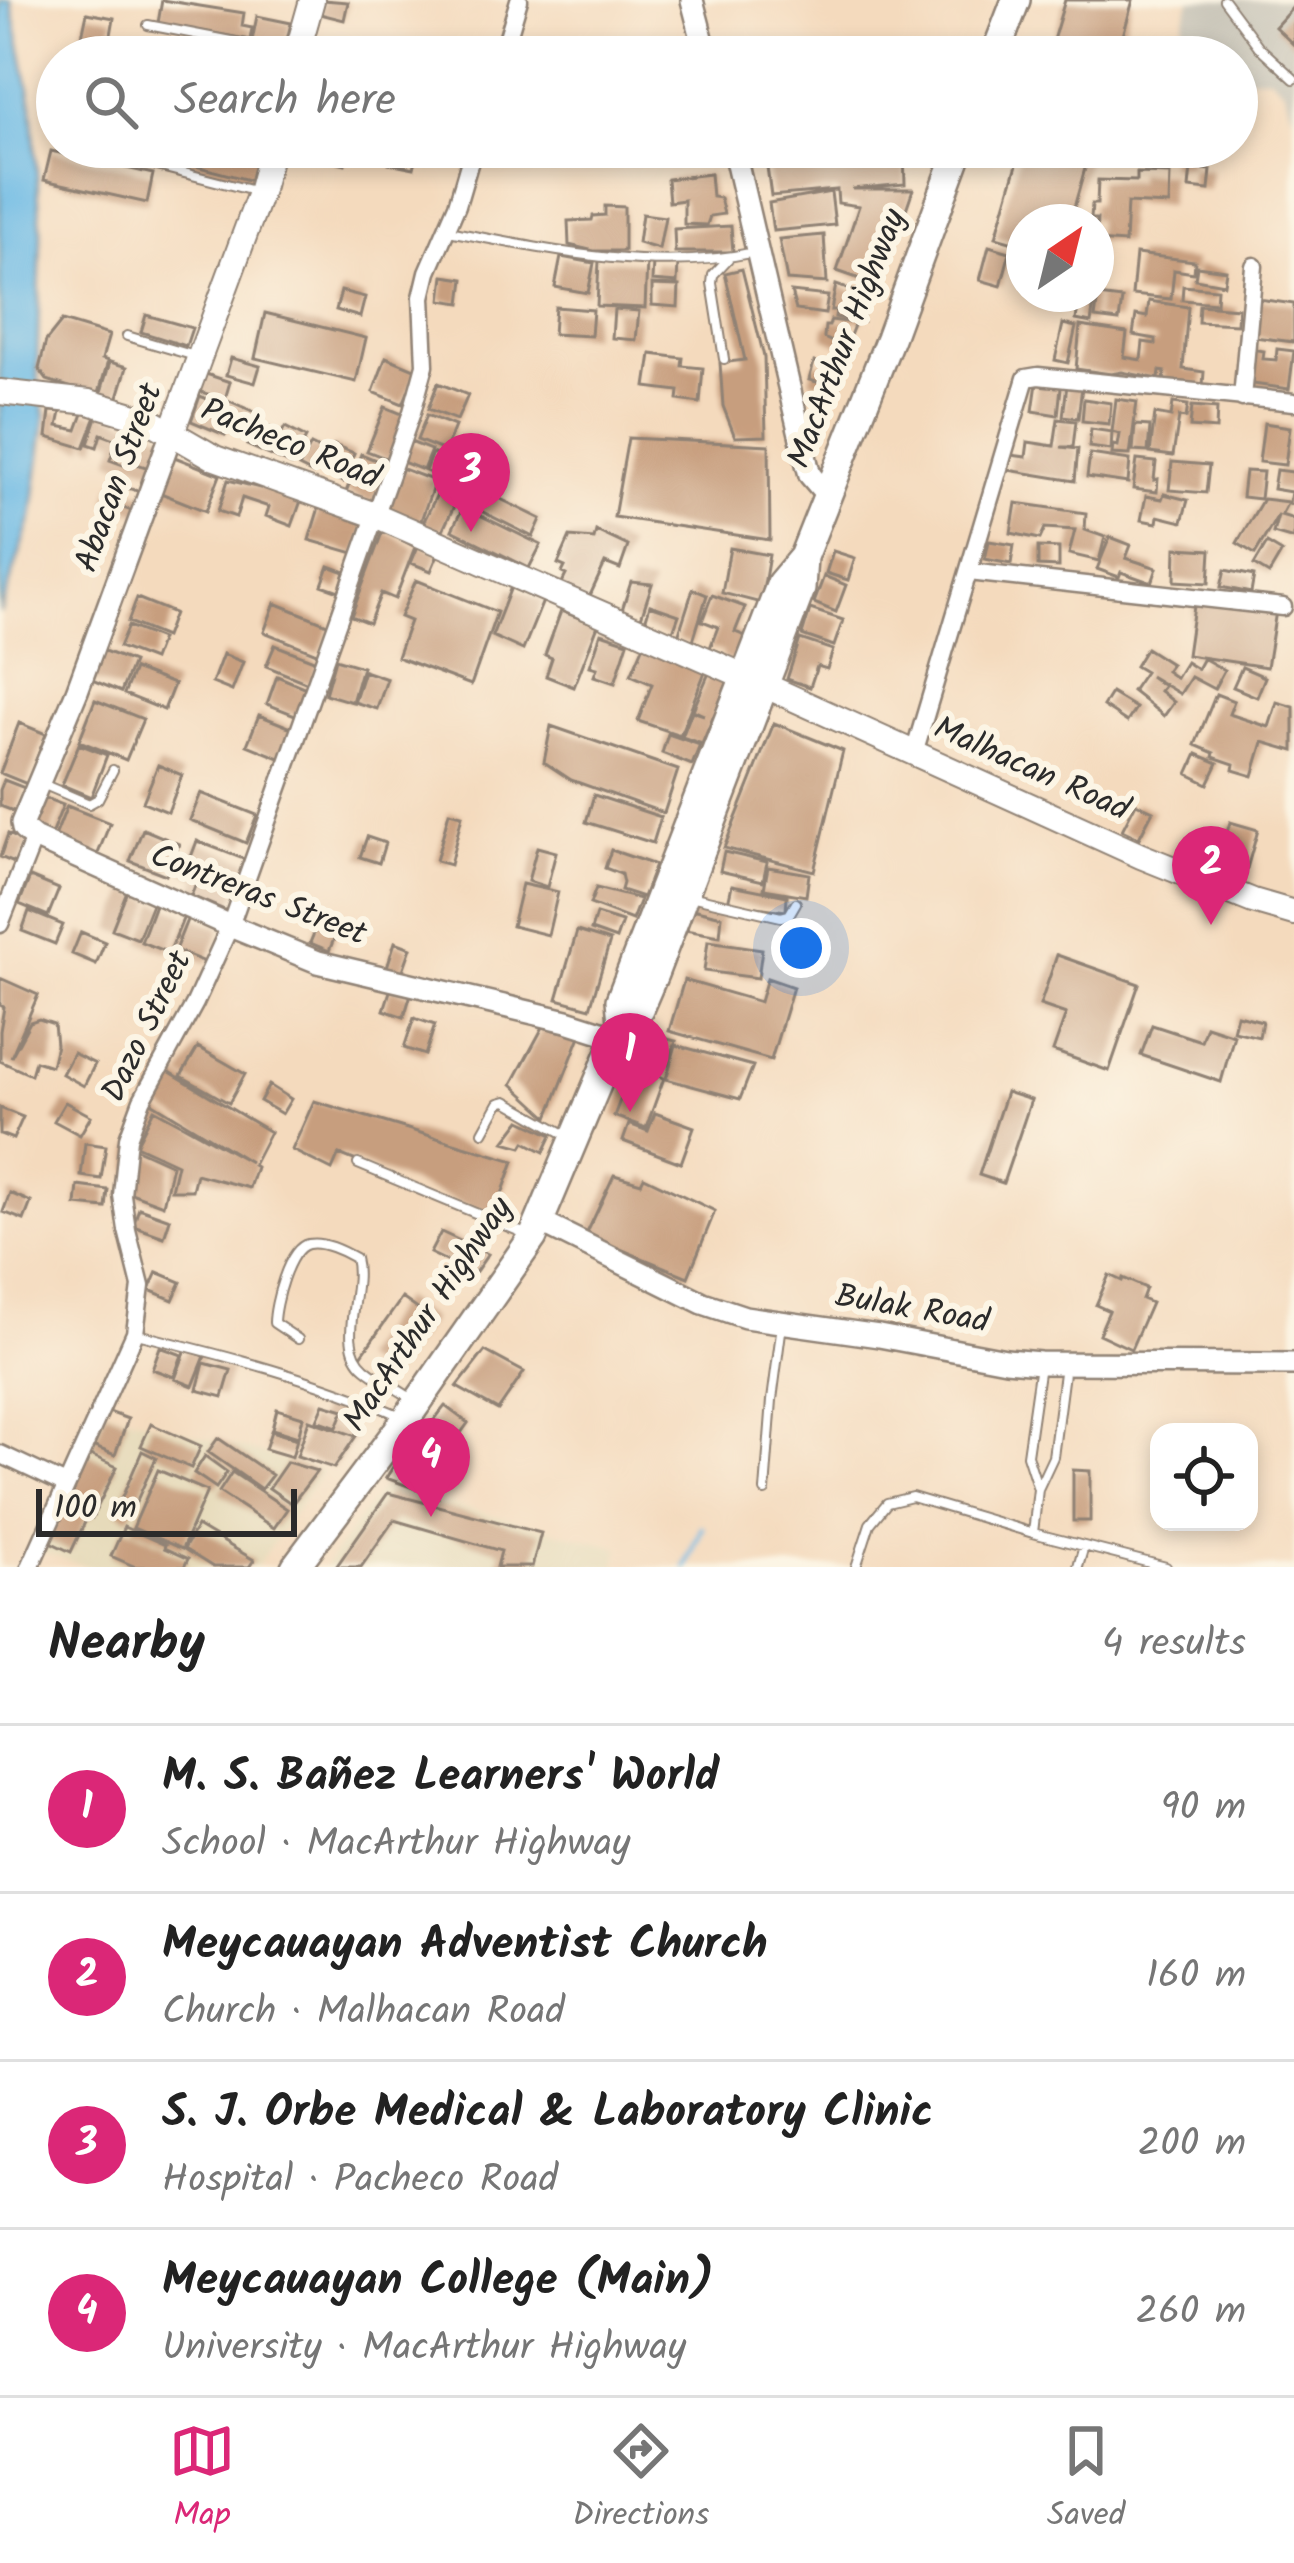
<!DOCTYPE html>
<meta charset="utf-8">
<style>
body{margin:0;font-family:Kalam,sans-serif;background:#f2f2f2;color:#222}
.controls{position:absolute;right:36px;bottom:36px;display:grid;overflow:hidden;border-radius:24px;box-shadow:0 6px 18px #0003}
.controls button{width:108px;height:108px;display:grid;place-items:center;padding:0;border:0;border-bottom:3px solid #e0e0e0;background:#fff;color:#222;font:60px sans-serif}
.compass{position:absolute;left:1006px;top:204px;width:108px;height:108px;border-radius:50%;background:#fff;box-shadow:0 6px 18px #0003;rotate:35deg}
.scale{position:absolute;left:36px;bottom:30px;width:261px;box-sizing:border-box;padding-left:12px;border:6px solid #2b2b2b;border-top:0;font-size:33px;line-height:42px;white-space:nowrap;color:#2b2b2b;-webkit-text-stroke:9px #fcf5e5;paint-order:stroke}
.you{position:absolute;left:801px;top:948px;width:42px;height:42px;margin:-30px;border:9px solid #fff;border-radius:50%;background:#1a73e8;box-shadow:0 0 0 18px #1a73e833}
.badge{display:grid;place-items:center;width:78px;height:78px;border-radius:50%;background:#db2777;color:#fff;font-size:39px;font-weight:700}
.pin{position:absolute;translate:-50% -99px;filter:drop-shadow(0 3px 6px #0008)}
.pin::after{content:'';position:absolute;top:63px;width:42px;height:36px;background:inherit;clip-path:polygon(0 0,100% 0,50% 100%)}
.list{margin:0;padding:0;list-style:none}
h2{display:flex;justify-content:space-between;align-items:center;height:156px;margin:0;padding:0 48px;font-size:51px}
h2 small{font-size:39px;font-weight:400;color:#767676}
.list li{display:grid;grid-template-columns:78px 1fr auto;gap:36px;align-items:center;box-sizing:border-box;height:168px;padding:0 48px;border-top:3px solid #e0e0e0}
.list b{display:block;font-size:45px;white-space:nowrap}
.list p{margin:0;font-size:39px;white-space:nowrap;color:#767676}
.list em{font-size:39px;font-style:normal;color:#767676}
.icon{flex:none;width:66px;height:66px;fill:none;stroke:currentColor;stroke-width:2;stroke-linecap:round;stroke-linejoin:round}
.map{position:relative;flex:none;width:1294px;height:1567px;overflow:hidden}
.search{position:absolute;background:#fff;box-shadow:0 6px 18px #0003;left:36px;right:36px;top:36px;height:132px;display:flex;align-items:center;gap:30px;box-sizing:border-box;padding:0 42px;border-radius:66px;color:#767676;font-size:45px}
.sheet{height:828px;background:#fff}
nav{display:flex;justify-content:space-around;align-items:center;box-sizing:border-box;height:168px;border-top:3px solid #e0e0e0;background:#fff;font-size:33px;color:#767676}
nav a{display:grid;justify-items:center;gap:6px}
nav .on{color:#db2777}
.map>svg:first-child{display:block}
.built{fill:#e6daba}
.industrial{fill:#c8c4b8}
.water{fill:#6ab9e5;stroke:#4a7288;stroke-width:3}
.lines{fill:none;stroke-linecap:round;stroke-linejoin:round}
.stream{stroke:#6ab9e5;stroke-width:4.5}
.building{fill:#c79e7e}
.service-casing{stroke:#908274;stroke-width:12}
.minor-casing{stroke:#908274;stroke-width:21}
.tertiary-casing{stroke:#908274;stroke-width:26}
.secondary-casing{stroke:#908274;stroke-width:28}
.trunk-casing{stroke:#908274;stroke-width:32}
.service{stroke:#fff;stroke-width:8}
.minor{stroke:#fff;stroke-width:16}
.tertiary{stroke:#fff;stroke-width:21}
.secondary{stroke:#fff;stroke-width:24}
.trunk{stroke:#fff;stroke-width:27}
.labels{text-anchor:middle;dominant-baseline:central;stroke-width:12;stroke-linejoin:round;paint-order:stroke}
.street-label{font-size:33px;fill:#2b2b2b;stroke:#fcf5e5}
</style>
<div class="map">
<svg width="1294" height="1567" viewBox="0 0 1294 1567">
<rect width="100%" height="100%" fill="#fcf5e5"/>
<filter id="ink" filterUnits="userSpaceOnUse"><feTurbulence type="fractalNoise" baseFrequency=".00833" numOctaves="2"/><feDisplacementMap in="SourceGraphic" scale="24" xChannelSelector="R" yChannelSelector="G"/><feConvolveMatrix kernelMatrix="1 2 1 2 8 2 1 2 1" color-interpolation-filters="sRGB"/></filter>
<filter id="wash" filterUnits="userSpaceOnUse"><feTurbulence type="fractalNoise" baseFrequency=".004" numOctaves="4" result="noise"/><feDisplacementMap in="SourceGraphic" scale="48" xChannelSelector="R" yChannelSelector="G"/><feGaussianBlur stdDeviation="2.7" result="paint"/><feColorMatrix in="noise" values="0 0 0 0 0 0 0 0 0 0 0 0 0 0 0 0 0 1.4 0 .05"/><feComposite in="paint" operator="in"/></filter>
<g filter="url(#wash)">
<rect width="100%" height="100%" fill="#f4dabd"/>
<path class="built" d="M103,1409L323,1471L256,1567H89L38,1551Z
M382,1487L620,1548L615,1567H325Z"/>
<path class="industrial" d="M1190,0H1294V119L1284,89L1270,77H1237V57H1174Z"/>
<path class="water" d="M0,0H11L32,104L41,231L37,369L45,417L32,517L0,613Z"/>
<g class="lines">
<path class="stream" d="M685,1567L702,1527"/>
</g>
<g id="blocks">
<path class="building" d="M162,0L244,13L242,26L252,28L250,40L158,23Z
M323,0L348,2L344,20L320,14Z
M1065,0H1133L1117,57H1048Z
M1294,6V45L1275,27Z
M87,13L114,18L109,46L81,41Z
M257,16L291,23L285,48L252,41Z
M312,40L346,49L344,57H308Z
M152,147H261L252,181L150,154Z
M305,147H349L345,164L303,153Z
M393,147H419L414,168L389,163Z
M626,147H669V163L627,164Z
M1022,147H1091L1070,222H1024V245L996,237Z
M1158,147H1189L1190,165L1170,166V152H1159Z
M51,151L153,174L147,203L44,180Z
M904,153L905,184L852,189H913L890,256L887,254L883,264L876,260L880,252L876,251L866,281L837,271L859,206L838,203L837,190L771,196L767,167Z
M1191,168L1211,170L1209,190L1189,188Z
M1137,173L1170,174L1169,205L1127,203L1125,243L1096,241L1097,219H1091L1092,204H1097L1098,180L1137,181Z
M710,174L712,197L720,198L724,214L710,216L707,225L684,224V200L669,202L667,179Z
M831,192L835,225L773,231L769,203Z
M605,206L624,207V251H594L569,245L568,221L592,220L593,216L605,215Z
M642,214L665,217L659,249L638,243Z
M731,226L733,252H675L674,229Z
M824,235L827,283L787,280L779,239Z
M989,246L1010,252L1001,286L980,280Z
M1136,254L1195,261L1194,273L1174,270L1171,299L1132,295Z
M561,257L594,263L588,293L555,287Z
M599,260L647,262L645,308L597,306Z
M653,262L678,264L677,283L652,281Z
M1197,266L1226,270L1224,284L1195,279Z
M742,269L764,357L766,436L735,437L723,406L720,363L745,360L725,273Z
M444,276L464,279L461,303L441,300Z
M652,285L679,286L678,307L652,305Z
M836,285L857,292L864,301L863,322L835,317L836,310H831Z
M1183,286L1217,289L1216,303L1182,300Z
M341,291L365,297L360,317L336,310Z
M791,292L828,296L825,314L796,310Z
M1080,294L1095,295L1091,323L1076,320Z
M1098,296L1122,299L1119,321L1095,318Z
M1258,299L1294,304V342L1254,337Z
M1149,301L1188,307L1183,369L1204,372L1203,385L1164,381L1165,372L1160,371L1159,379L1122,372L1111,374L1076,369L1080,326L1127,333L1124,357L1141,360L1143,342L1156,344V339L1133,335L1136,315L1147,317Z
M1199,305L1238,308L1237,324L1198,322Z
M555,307L593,310L591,336L553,334Z
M614,309L639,311L636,340L612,338Z
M265,313L366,338L356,382L255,358Z
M146,315L192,328L186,346L141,332Z
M831,320L855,323L845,348L824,338L825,326H829Z
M62,321L109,335L102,359L108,361L98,396L47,380L39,369L46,341Z
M1063,324L1076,327L1068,363L1055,360Z
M1250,349L1264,351L1263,359L1276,360L1277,349L1294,351L1289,389L1246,383Z
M651,354L683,358L682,366L703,368L700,403L678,400L679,391L646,387Z
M386,357L417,370L403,404L373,392Z
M231,358L260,366L255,383L226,375Z
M110,362L127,367L117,400L100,395Z
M814,362L845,371L839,388L809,380Z
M203,373L230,382L225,399L197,391Z
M438,383L468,395L457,420L428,409Z
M1037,383L1061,387L1058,415L1033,411Z
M1067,385L1082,387L1078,418L1063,416Z
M200,396L222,405L217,418L230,424L225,435L191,421Z
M1084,399L1111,403L1109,424L1082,421Z
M1116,399L1137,402L1130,455L1112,454L1113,445L1118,446L1120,434L1112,432Z
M227,400L259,414L252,432L220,417Z
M1173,403L1188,405L1186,418L1179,417L1173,456L1150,453L1155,414L1171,417Z
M1192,406L1217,408L1216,429L1190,427Z
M385,407L407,416L390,460L367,451Z
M50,411L61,412L58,426L77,430L84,411L97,414L84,448L47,437Z
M99,411L167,435L155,470L131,462L129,467L110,460L117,440L101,434L97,447L88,444Z
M427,415L455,426L445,451L417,440Z
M1058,419L1076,421L1073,447H1061L1078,449L1075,481L1008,470L1011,455L1026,457L1028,442L1054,446Z
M259,422L281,434L285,427L306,438L292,465L247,445Z
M1264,423L1290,427L1285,465L1259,462Z
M1135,425L1150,426L1148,452L1133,451Z
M1091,429L1112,432L1111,450L1089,447Z
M628,438L769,445L770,540L614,517Z
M408,441L431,450L423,470L400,461Z
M311,445L325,452L313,474L299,467Z
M334,445L354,453L343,482L322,473Z
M432,453L461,465L454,482L425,471Z
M361,454L388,465L373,503L346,492Z
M1090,454L1130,460L1128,483L1087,477Z
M172,456L220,475L206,511L158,492Z
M1137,460L1156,462L1154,480L1158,479L1157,492L1133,489Z
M1172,462L1209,465L1206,493L1169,490Z
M398,467L435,481L420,523L382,510Z
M1276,470L1293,472L1294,505L1289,504L1291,492L1273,489Z
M1245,471L1263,472L1260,499L1242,497Z
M228,480L260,488L263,482L303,495L292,526L266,516L269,507L242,498L236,517L218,511Z
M112,483L147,494L141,514L106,502Z
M468,483L541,519L533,537L459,500Z
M442,484L460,493L442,532L423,523Z
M1164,494L1188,500L1182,522L1158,516L1157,523L1141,520L1146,496L1162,499Z
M1263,499L1288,502L1281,515L1294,519V539L1273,533L1278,515L1255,554L1237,543Z
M321,501L368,518L357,554L309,540Z
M1016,503L1086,513L1085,530L1105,537L1099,561L1069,554L1075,530L1045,528L1040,539L1011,533Z
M463,507L541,545L529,568L452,530Z
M383,530L415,547L395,599L381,593L369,623L351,616Z
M596,531L628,546L620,569L605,563L587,602L559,589L566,575L562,573L565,567L558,564L570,537L594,539Z
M1110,537L1131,545L1126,558L1157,568L1152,583L1121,572L1119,577L1097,569Z
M989,541L1014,545L1011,564L985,559Z
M1267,543L1282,552L1269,574L1254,565Z
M419,544L439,552L431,571L411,563Z
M1038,547L1059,548V567L1038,566Z
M730,548L769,555L761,603L722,593Z
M1176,548L1211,550L1209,583L1175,581Z
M833,551L855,558L848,580L826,573Z
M329,566L345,572L339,591L322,585Z
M1225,570L1254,576L1251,593L1221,587Z
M824,576L846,585L836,612L814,603Z
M416,580L497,612L471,685L397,657L410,621L400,617Z
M631,582L652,584L639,624L620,616Z
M511,587L543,601L523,650L492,636Z
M693,589L707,595L692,644L677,639Z
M712,595L745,607L735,632L748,637L737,664L722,658L723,653L710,648L718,627L702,621Z
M137,598L174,613L165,637L128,622Z
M1195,599L1276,611L1267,667L1187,655Z
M275,603L330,625L319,654L264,632Z
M650,605L679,615L671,637L643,628Z
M810,609L843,620L834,646L802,635Z
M561,611L598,625L574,687L546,676L552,658L545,655Z
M128,626L161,639L153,660L119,647Z
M601,633L628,642L615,683L594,676L597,668L590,666Z
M800,639L833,650L827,669L817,666L810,687L787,679Z
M275,645L319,662L310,684L266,666Z
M644,645L705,672L680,735L638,721L652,684L631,675Z
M1146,648L1171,664L1166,671L1176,678L1186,662L1197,669L1203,658L1224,670L1214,689L1191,677L1180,694L1150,676L1164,686L1160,691L1174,702L1164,716L1132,691L1145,672L1135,666Z
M99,649L133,662L121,692L87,678Z
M223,654L243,662L232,691L212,683Z
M335,659L362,667L352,702L325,694Z
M1242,667L1265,677L1257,697L1233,687Z
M134,669L174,684L164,710L124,694Z
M364,671L387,679L377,709L354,702Z
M709,673L728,681L702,744L682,737L692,711L704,715L693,710Z
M277,676L311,690L300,717L267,704Z
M1111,693L1136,708L1127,722L1103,706Z
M1216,694L1234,701L1229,714L1269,727L1277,702L1294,707V751L1263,742L1253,776L1233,770L1234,764L1213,757L1214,753L1195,745Z
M95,700L143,719L126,760L79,741Z
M259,715L299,731L287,761L247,745Z
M19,723L46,734L27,784L0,773Z
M774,723L843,751L814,871L724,848Z
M551,726L678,770L664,813L571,780L544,762Z
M668,734L700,745L692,765L662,753Z
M79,744L107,755L91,797L62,785Z
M1197,754L1218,763L1208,784L1188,774Z
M158,765L182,775L168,812L143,802Z
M4,780L25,788L16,812L0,806V790Z
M201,793L257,815L246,843L190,820Z
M594,795L661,817L653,843L586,822Z
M40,796L63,805L51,835L29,826Z
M1136,803L1153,811L1139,838L1122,830Z
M67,806L110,823L97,856L54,839Z
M449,812L462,815L450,865L436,861Z
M1230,822L1258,830L1244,879L1216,871Z
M143,829L179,844L166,875L130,861Z
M8,834L28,842L19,865L0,857Z
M367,837L385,843L379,863L360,857Z
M197,841L249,861L229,912L191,896L198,878L185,873Z
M537,847L556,852L547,887L528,881Z
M611,850L655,865L643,897L621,890L623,883L621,874L605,868Z
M724,852L767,862L763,881L720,871Z
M768,867L809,874L806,896L764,889Z
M30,877L59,889L48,916L19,904Z
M522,884L558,892L548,935L512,926Z
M732,885L787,896L786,911L728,903Z
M596,888L640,899L632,920L590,904Z
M127,891L153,901L138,939L112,929Z
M156,902L185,914L169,953L141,942Z
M692,909L722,916L720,936L685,930Z
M29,911L63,925L55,944L22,931Z
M596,914L622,922L616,939L591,930Z
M189,915L221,928L207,963L175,950Z
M321,916L340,924L329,951L310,943Z
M577,931L610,941L590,1008L557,999Z
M81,932L105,942L96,964L72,954Z
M708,941L762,949L758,978L704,971Z
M395,942L411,948L402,973L387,967Z
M1057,955L1139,984L1109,1071L1053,1051L1066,1014L1040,1005Z
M0,978L38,995L11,1057L30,1022L39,1019L54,1024L56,1045L51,1066L35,1061L31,1075L0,1061V1031L4,1007L0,1005Z
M767,978L793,987L771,1060L669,1031L684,980L760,1002Z
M391,988L411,994L404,1017L384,1010Z
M1237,1015L1262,1021L1259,1037L1233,1031Z
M414,1018L435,1025L425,1055L404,1048Z
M1152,1025L1201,1041L1206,1026L1234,1035L1221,1082L1141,1055Z
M543,1027L580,1036L548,1117L512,1084Z
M643,1033L676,1041L668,1065L637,1057Z
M676,1045L753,1066L740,1099L666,1079Z
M198,1047L245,1074L229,1103L181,1076Z
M73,1053L95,1064L84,1086L62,1074Z
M633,1066L664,1078L646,1128L614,1116Z
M165,1069L270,1132L253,1165L256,1167L249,1188L196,1174L192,1190H171L177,1164L136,1145L154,1109L250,1162L148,1100Z
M269,1085L291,1099L282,1114L260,1101Z
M1006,1092L1031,1100L1003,1183L979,1175Z
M314,1101L514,1161L494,1216L339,1154L332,1170L292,1150Z
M65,1102L91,1116L80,1135L54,1121Z
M0,1108L23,1117L13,1139L0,1134Z
M655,1113L694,1127L681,1163L623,1141L629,1124L648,1131Z
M521,1120L552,1135L544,1152L525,1142L522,1147L504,1142Z
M85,1143L106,1146L101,1179L81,1176Z
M130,1146L172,1165L163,1205L128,1192Z
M614,1175L641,1183L644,1177L715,1211L688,1277L586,1235Z
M78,1186L108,1190L106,1208L76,1205Z
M10,1193L31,1202L24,1220L3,1212Z
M139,1208L170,1219L164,1237L133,1226Z
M441,1232L488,1254L474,1274L430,1253Z
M157,1272L181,1282L173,1300L149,1290Z
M1109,1275L1122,1281L1123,1278L1146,1288L1142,1299L1151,1303L1131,1349L1099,1334L1109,1311L1096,1305Z
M402,1298L432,1319L388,1380L359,1359Z
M160,1347L182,1355L174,1377L152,1369Z
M186,1349L205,1356L193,1386L175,1379Z
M485,1351L524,1372L498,1410L457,1387Z
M204,1363L231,1370L223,1397L197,1390Z
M324,1404L344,1410L337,1427L317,1420Z
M445,1406L468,1423L451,1447L427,1429Z
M277,1409L303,1417L298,1437L272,1429Z
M106,1411L128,1419L115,1455L92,1446Z
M309,1420L356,1436L334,1468L297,1456Z
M151,1424L201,1446L191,1468L141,1446Z
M271,1431L297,1439L292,1457L265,1449Z
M415,1432L441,1446L431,1466L438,1468V1497L386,1478Z
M218,1438L272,1475L261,1489L208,1452Z
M142,1451L156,1458L129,1518L116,1511Z
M86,1453L117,1467L92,1518L62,1504Z
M205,1456L227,1472L216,1488L194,1473Z
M287,1462L317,1471L292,1504L269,1488Z
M158,1470L207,1491L182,1549L133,1528Z
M1073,1470L1090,1471V1521H1073Z
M232,1472L287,1509L274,1528L219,1492Z
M388,1493L541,1533L532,1567H497L501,1551L394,1520L361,1567H336Z
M62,1506L87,1518L71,1552L46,1540Z
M197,1526L254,1560L249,1567H213L184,1549Z
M124,1527L165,1545L164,1548L188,1559L184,1567H136L111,1556Z"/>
</g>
</g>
<g filter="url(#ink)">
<use href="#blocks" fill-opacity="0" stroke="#908274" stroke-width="3"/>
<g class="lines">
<g class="service-casing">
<path id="service" d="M1224,0L1259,47L1294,79
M148,25L294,53
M131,49L167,57
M51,76L57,77
M83,147L258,192
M737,154L825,147
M449,231C546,250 657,274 755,252
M127,336L195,356
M724,359L712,283L713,275L728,259
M40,783L89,804L98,799L113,770
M690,896L781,917L789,915L796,903
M483,1132L499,1103L506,1101L570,1137
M358,1164L528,1235
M137,1334C227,1356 317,1379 403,1417
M298,1339L274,1323C274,1305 288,1248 308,1244C322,1241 343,1251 355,1258C364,1291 335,1343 365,1368C379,1380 397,1388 412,1399
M1038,1489L1027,1455L1040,1365
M765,1491L772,1400L782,1324
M1033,1533L1038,1489L1053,1457L1065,1365
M856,1567L870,1524L887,1503L912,1497L1033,1533L1166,1567
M1078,1567L1084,1546"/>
</g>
<g class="minor-casing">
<path id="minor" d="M502,57L519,0
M1242,398L1254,266
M969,572L1283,607
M914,753L1026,378L1038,376L1294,402
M0,924L34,838
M0,1454L66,1485
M30,1567L135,1333L141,1286L127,1230L122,1195L128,1138L142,1100L195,1003L230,926L412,412L425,365L422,297L428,272L457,205L474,147"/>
</g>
<g class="tertiary-casing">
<path id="tertiary" d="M692,0L707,57
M733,147L807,464L810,475L827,495
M172,432L77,691L22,823L23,829L34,838L230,926L318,962L567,1021L617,1037
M540,1222L703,1303L745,1317L879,1336L1006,1360L1040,1363L1294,1364"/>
</g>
<g class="secondary-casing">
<path id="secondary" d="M296,57L312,0
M0,392L89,402L149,420L215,458L375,515L744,676L1141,856L1253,901L1294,913
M172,432L260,193L272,147"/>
</g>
<g class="trunk-casing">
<path id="trunk" d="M994,57L1016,0
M622,1022L639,1009L654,974L801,589L803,557L890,338L960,147
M295,1567L406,1419L533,1237L617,1037L622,1022L620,1000L781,583L803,557"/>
</g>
<use href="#service" class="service"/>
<use href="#minor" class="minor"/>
<use href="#tertiary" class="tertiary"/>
<use href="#secondary" class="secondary"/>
<use href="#trunk" class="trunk"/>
</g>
</g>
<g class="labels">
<g class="street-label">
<text transform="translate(848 339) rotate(-69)">MacArthur Highway</text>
<text transform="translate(290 445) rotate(22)">Pacheco Road</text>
<text transform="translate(120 478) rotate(-70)">Abacan Street</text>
<text transform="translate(1031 770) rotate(24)">Malhacan Road</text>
<text transform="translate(258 896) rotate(21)">Contreras Street</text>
<text transform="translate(148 1027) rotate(-64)">Dazo Street</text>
<text transform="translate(912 1310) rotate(10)">Bulak Road</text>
<text transform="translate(429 1315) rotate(-56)">MacArthur Highway</text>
</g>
</g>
</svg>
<div class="controls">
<button><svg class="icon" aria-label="locate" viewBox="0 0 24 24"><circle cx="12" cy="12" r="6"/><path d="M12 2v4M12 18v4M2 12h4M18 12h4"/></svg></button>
</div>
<svg class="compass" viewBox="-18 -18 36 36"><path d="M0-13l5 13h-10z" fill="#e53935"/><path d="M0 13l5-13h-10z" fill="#767676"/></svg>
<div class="scale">100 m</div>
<div class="you"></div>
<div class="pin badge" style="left:630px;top:1112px">1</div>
<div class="pin badge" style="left:1211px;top:925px">2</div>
<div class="pin badge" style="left:471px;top:532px">3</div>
<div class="pin badge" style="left:431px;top:1517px">4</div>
<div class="search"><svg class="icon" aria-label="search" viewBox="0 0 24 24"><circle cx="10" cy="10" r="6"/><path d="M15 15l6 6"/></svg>Search here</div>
</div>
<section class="sheet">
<h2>Nearby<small>4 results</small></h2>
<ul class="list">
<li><span class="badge">1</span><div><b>M. S. Bañez Learners' World</b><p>School · MacArthur Highway</p></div><em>90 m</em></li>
<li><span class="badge">2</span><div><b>Meycauayan Adventist Church</b><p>Church · Malhacan Road</p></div><em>160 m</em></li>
<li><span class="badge">3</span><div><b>S. J. Orbe Medical &amp; Laboratory Clinic</b><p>Hospital · Pacheco Road</p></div><em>200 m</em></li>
<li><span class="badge">4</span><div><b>Meycauayan College (Main)</b><p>University · MacArthur Highway</p></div><em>260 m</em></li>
</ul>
</section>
<nav>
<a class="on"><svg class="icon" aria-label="map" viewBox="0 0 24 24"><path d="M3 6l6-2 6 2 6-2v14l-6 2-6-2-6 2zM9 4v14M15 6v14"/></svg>Map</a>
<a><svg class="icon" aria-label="directions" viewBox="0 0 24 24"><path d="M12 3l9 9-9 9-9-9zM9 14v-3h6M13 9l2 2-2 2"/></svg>Directions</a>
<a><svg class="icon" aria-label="saved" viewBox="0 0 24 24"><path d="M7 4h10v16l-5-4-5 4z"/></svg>Saved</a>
</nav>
